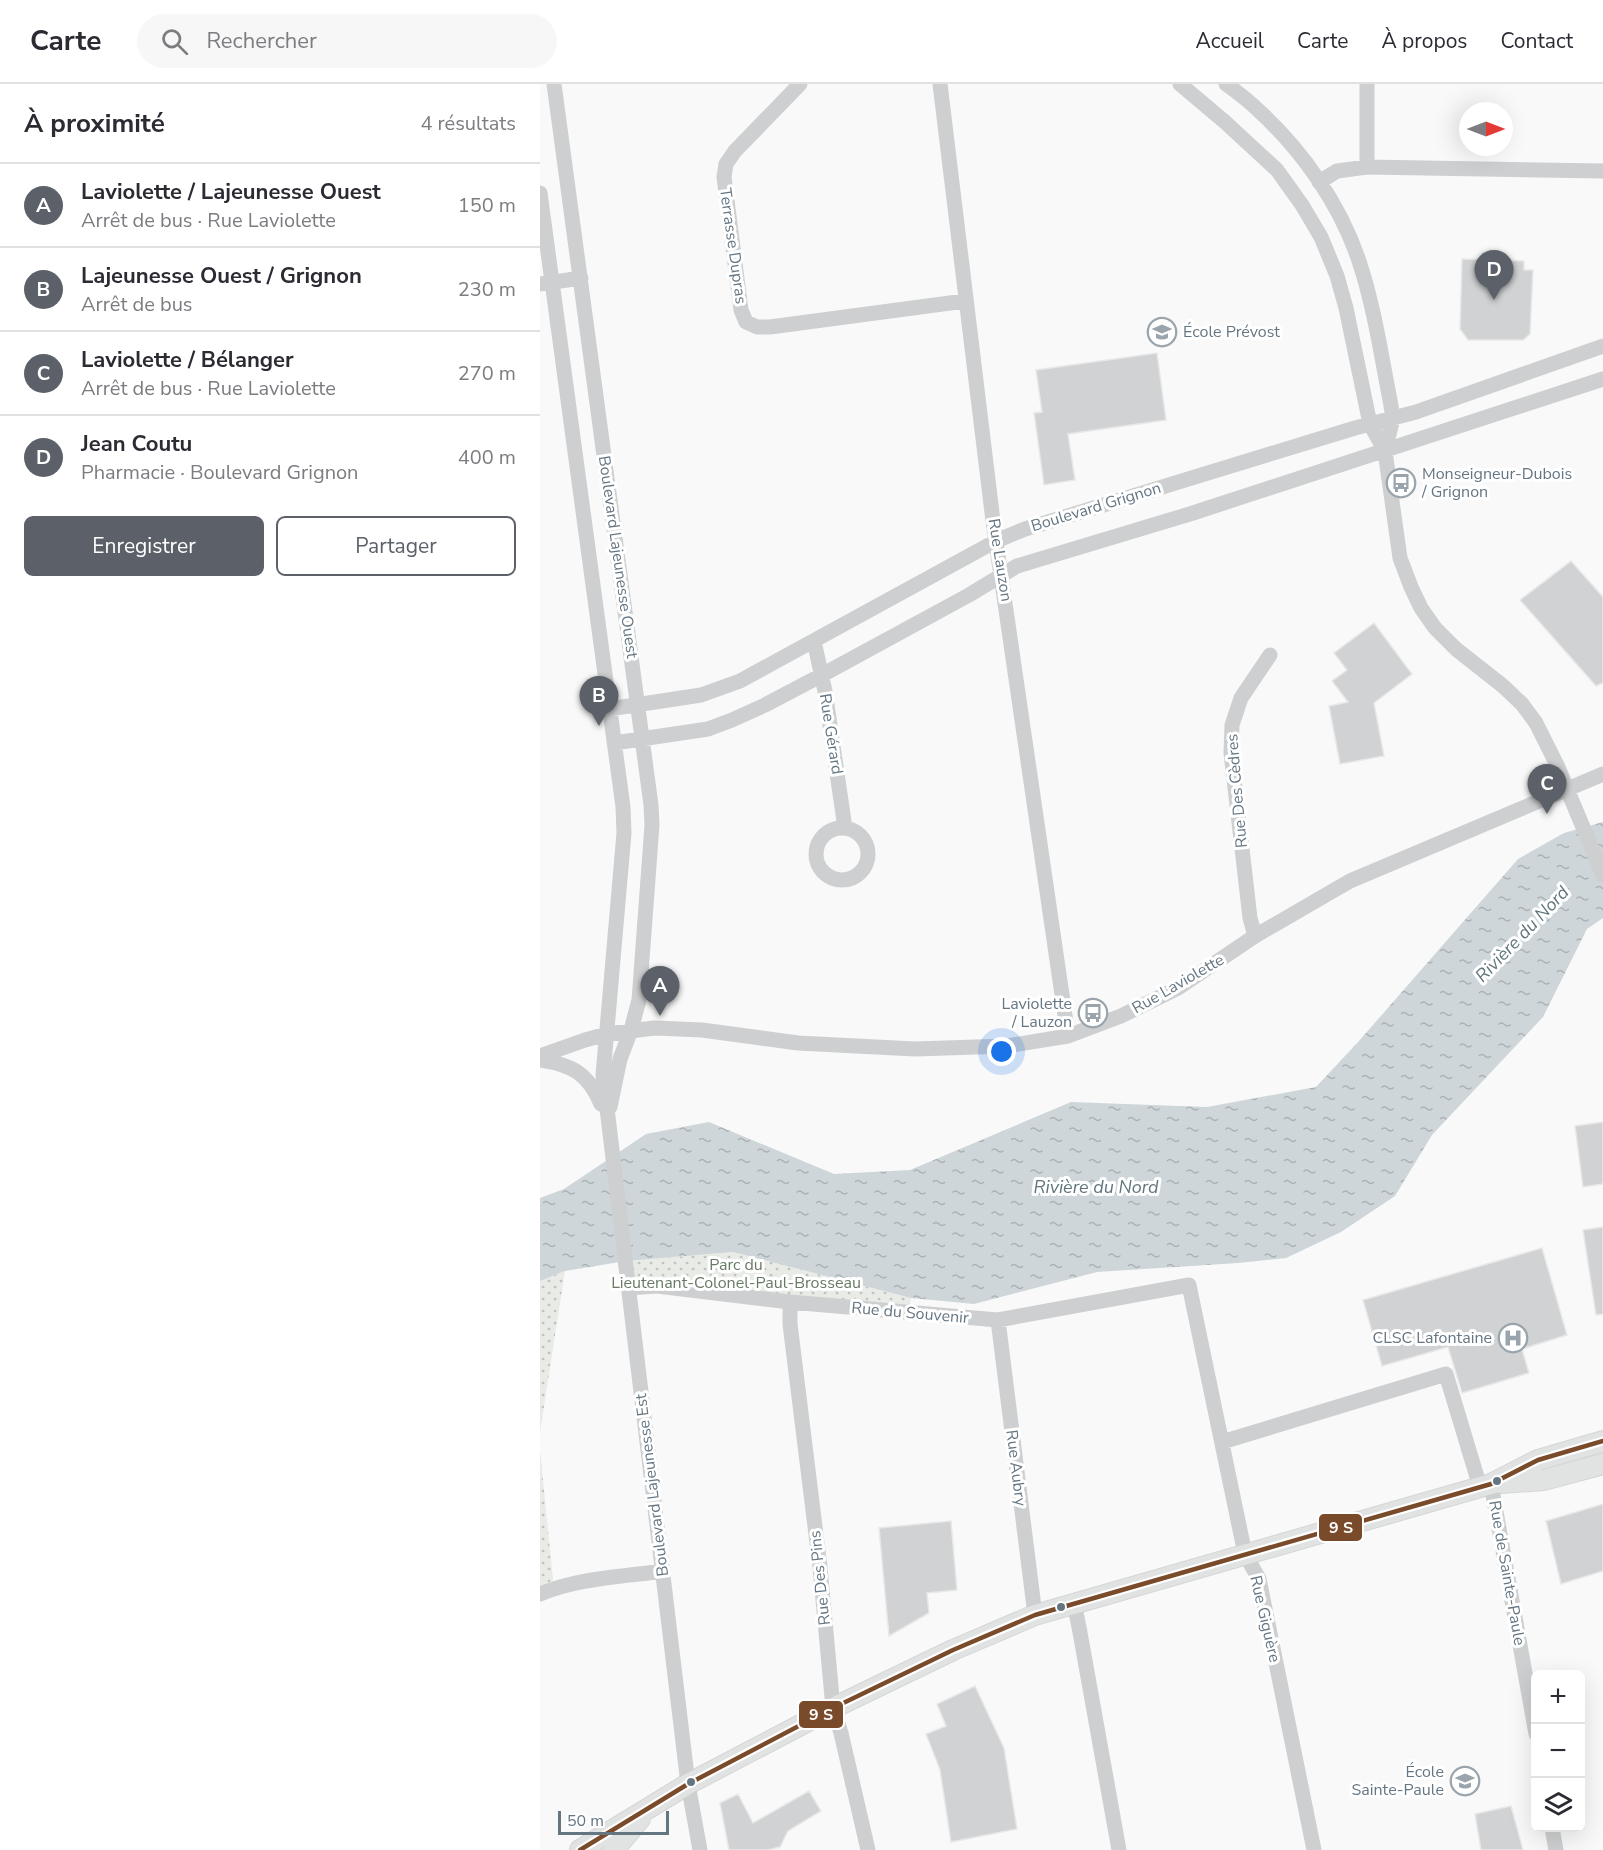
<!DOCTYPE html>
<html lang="fr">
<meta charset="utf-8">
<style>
body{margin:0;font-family:"Nunito Sans",sans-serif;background:#f7f7f7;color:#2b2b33}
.controls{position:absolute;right:18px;bottom:18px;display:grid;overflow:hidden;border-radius:9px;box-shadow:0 6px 24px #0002}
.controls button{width:54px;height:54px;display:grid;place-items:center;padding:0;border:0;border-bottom:2px solid #e1e1e2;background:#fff;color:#2b2b33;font:30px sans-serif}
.compass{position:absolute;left:919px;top:18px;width:54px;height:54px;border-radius:50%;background:#fff;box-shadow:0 6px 24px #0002;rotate:90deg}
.scale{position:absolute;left:18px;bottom:15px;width:111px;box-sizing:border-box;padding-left:6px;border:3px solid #657683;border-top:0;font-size:16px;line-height:21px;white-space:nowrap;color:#657683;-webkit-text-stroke:4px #fff;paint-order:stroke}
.you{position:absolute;left:462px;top:968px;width:21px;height:21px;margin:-15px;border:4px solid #fff;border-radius:50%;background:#1a73e8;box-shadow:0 0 0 9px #1a73e833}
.badge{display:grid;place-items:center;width:39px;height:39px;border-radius:50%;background:#5c6169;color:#fff;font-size:20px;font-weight:700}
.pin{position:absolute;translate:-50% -50px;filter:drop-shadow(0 2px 3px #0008)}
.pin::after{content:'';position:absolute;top:32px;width:21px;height:18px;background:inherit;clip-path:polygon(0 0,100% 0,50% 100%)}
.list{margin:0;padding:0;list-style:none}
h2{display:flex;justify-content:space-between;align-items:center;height:78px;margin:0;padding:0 24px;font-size:26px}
h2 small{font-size:20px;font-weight:400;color:#7c7c81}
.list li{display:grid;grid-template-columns:39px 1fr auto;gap:18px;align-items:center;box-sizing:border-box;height:84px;padding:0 24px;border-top:2px solid #e1e1e2}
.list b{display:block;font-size:22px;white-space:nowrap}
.list p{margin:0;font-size:20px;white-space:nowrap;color:#7c7c81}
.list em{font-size:20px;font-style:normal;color:#7c7c81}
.actions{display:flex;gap:12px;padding:18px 24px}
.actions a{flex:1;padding:14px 0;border:2px solid #5c6169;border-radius:9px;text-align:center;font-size:21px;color:#5c6169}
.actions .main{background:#5c6169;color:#fff}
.icon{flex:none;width:33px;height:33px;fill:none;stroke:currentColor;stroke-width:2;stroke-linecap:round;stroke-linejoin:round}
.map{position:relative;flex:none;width:1063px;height:1766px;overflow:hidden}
header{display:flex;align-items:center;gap:36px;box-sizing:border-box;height:84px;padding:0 30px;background:#fff;border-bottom:2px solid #e1e1e2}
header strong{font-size:28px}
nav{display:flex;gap:33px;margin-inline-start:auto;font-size:21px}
.search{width:420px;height:54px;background:#f7f7f7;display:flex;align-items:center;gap:15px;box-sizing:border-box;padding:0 21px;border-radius:33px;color:#7c7c81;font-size:22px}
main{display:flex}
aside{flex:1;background:#fff}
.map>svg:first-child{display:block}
.park{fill:url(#park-dots)}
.water{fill:url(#water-ripples)}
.building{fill:#d0d2d3;stroke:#e8e8e8;stroke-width:1.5}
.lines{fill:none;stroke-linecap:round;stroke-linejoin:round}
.major-casing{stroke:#d5d6d7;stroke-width:22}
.minor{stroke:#cecfd0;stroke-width:15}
.major{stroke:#e1e2e2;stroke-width:20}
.bus-1-casing{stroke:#fff;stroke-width:9}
.bus-1{stroke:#7a4b2a;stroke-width:4.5}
.bus-dot{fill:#657683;stroke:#fff;stroke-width:2}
.labels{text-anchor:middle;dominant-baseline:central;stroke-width:6;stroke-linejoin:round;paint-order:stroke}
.street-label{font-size:16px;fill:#657683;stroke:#fff}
.poi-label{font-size:16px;fill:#657683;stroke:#fff;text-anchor:end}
.park-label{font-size:16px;fill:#687a64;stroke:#fff}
.water-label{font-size:18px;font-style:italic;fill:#60757c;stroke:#fff}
.line-badge{stroke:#fff;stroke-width:2}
.badge-label{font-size:16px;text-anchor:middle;font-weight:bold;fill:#fff}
</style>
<header>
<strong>Carte</strong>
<div class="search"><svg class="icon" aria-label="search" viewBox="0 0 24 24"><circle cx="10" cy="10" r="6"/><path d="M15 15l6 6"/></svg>Rechercher</div>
<nav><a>Accueil</a><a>Carte</a><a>À propos</a><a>Contact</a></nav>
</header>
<main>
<aside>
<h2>À proximité<small>4 résultats</small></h2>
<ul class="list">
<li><span class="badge">A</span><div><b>Laviolette / Lajeunesse Ouest</b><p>Arrêt de bus · Rue Laviolette</p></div><em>150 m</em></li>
<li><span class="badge">B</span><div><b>Lajeunesse Ouest / Grignon</b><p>Arrêt de bus</p></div><em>230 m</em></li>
<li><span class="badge">C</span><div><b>Laviolette / Bélanger</b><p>Arrêt de bus · Rue Laviolette</p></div><em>270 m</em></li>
<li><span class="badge">D</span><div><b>Jean Coutu</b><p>Pharmacie · Boulevard Grignon</p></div><em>400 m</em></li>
</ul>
<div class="actions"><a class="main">Enregistrer</a><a>Partager</a></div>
</aside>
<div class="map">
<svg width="1063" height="1766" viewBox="0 0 1063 1766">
<defs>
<pattern id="park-dots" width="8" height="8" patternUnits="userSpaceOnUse" patternTransform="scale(1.5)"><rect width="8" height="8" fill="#e8ebe6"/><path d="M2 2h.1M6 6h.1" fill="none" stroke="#c0c3c0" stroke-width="1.8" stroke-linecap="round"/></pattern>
<pattern id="water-ripples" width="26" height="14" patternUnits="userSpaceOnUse" patternTransform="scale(1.5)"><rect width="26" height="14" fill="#ced6d9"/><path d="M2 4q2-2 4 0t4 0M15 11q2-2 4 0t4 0" fill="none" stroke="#abb2b5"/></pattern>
</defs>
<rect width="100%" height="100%" fill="#f9f9f9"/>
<path class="park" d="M193,1168L371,1214L370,1229L88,1204L86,1177Z
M25,1187L0,1348V1197Z
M0,1366L13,1496L0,1504Z"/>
<path class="water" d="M1063,738V834L1047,845L1003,933L892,1051L855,1112L801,1148L746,1174L698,1179L557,1188L434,1220L371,1214L193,1168L86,1177L25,1187L0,1197V1114L24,1105L106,1050L169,1038L294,1090L370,1086L531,1018L667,1023L776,1003L819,957L978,775L1024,749Z"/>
<path class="building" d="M922,175L984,177V186H993L990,250L983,256H928L920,245Z
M617,269L626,336L528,350L535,396L504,401L494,329L502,328L496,286Z
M1031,477L1063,513V599L1056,602L980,516Z
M834,539L872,590L834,619L844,672L800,680L789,622L808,618L792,597L807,586L794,569Z
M1063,1038V1100L1043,1103L1035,1042Z
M1063,1143V1230L1056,1231L1043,1146Z
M1002,1164L1027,1251L982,1265L989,1289L922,1309L908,1263L842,1282L823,1216Z
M1063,1420V1487L1021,1500L1006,1437Z
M411,1437L417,1506L387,1509L389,1529L349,1552L339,1444Z
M435,1602L464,1664L477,1745L411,1758L400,1686L386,1650L406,1642L397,1620Z
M269,1707L281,1727L248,1747L240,1763L228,1766H189L180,1719L198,1710L213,1739Z
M971,1722L983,1766H941L935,1730Z"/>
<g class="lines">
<g class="major-casing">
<path id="major" d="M960,1399L1004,1396L1063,1380
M40,1766L148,1700L293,1624L413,1566L495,1531L951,1400L998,1376L1063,1357
M74,1766L100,1735"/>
</g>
<path class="minor" d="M14,0L111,721L112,741L99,916L91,946L80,975L70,1023
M260,0L195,67L186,80L184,93L201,226L206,238L217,243H230L425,217
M400,0L453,437L528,952
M640,0L685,38L737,86L762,121L781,153L797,192L806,224L830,340L845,367
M686,0C697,8 708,16 718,26C762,66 800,120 819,177C834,222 841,270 850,316L853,334L845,367L860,474L871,503L881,524L895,544L916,565L963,602L982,620L996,639L1017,681L1063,791
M827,83L1063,87
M779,98L797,87L827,83V0
M0,109L83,723L84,749L63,991L148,1700L160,1766
M0,200L41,194
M274,557L285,607L305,744
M69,625L161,611L200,597L456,457L485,445L815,344L876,328L1063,262
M74,659L168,645L192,636L225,621L282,591L429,511L477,482L653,429L1063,295
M276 770a26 26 0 1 1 52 0a26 26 0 1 1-52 0Z
M715,852L710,834L691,669L692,641L701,614L730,571
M0,972L45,956L67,950L114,944L162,946L258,959L375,965L467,962L528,952L581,932L638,904L715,852L810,797L1063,690
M0,976C32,981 48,989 61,1020
M88,1204L117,1202L250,1218L458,1236L649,1201L705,1470L719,1495L774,1766
M250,1218V1240L280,1483L293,1624L301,1649L328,1766
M458,1236L495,1531
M682,1358L906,1290L940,1403
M951,1400L996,1650
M0,1510C39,1494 81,1493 123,1487
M534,1519L539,1543L579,1766
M1012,1744L1016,1766"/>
<use href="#major" class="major"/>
<g class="bus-1-casing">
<path id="bus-1" d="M40,1766L148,1700L293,1624L413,1566L495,1531L951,1400L998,1376L1063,1357"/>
</g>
<use href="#bus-1" class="bus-1"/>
</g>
<defs>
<g id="school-ring" transform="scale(1.5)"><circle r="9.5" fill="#fff" stroke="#99a4ac" stroke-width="1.5"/><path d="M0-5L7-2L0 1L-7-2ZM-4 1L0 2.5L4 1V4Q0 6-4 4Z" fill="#99a4ac"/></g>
<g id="bus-ring" transform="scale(1.5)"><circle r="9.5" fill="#fff" stroke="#99a4ac" stroke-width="1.5"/><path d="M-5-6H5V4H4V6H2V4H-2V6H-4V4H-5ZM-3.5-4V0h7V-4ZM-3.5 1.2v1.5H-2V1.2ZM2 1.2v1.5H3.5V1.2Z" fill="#99a4ac"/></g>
<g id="hospital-ring" transform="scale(1.5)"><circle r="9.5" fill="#fff" stroke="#99a4ac" stroke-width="1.5"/><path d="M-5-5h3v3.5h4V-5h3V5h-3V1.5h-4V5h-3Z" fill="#99a4ac"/></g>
</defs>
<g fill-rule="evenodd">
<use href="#school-ring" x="622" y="248"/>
<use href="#bus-ring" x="861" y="399"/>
<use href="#bus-ring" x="553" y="929"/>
<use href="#hospital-ring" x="973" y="1254"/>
<use href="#school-ring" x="925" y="1697"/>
</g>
<g class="bus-dot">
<circle cx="957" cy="1397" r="5"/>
<circle cx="521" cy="1523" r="5"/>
<circle cx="151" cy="1698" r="5"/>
</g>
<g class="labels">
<g class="street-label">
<text transform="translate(193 162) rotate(82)">Terrasse Dupras</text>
<text transform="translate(556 423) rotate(-17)">Boulevard Grignon</text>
<text transform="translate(78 473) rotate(82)">Boulevard Lajeunesse Ouest</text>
<text transform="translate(460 476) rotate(81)">Rue Lauzon</text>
<text transform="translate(291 650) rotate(81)">Rue Gérard</text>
<text transform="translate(697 707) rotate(-95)">Rue Des Cèdres</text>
<text transform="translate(638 900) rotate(-30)">Rue Laviolette</text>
<text transform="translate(370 1229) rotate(5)">Rue du Souvenir</text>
<text transform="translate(476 1384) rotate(83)">Rue Aubry</text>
<text transform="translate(112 1401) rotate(-97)">Boulevard Lajeunesse Est</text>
<text transform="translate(967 1489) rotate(80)">Rue de Sainte-Paule</text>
<text transform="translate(280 1494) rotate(-96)">Rue Des Pins</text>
<text transform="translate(725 1535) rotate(77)">Rue Giguère</text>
</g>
<g class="poi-label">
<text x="643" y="248" text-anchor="start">École Prévost</text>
<text x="882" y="390" text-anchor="start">Monseigneur-Dubois<tspan x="882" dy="18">/ Grignon</tspan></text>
<text x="532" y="920">Laviolette<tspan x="532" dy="18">/ Lauzon</tspan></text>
<text x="952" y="1254">CLSC Lafontaine</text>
<text x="904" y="1688">École<tspan x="904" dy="18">Sainte-Paule</tspan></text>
</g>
<g class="park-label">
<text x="196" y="1181">Parc du<tspan x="196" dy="18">Lieutenant-Colonel-Paul-Brosseau</tspan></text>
</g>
<g class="water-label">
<text transform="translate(982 850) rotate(-46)">Rivière du Nord</text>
<text x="556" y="1103">Rivière du Nord</text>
</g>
</g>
<g class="line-badge">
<rect x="778" y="1429" width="45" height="29" rx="6" fill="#7a4b2a"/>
<rect x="258" y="1616" width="46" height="29" rx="6" fill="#7a4b2a"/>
</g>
<g class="badge-label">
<text x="801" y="1449">9 S</text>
<text x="281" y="1636">9 S</text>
</g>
</svg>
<div class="controls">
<button>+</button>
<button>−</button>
<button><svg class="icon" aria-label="layers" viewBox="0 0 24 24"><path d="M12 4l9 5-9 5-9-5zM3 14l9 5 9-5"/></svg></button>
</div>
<svg class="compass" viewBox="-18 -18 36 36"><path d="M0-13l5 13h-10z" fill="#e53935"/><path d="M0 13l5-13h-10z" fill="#7c7c81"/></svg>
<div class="scale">50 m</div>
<div class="you"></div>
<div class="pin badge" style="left:120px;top:932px">A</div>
<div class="pin badge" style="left:59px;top:642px">B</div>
<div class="pin badge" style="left:1007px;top:730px">C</div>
<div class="pin badge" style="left:954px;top:216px">D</div>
</div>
</main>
